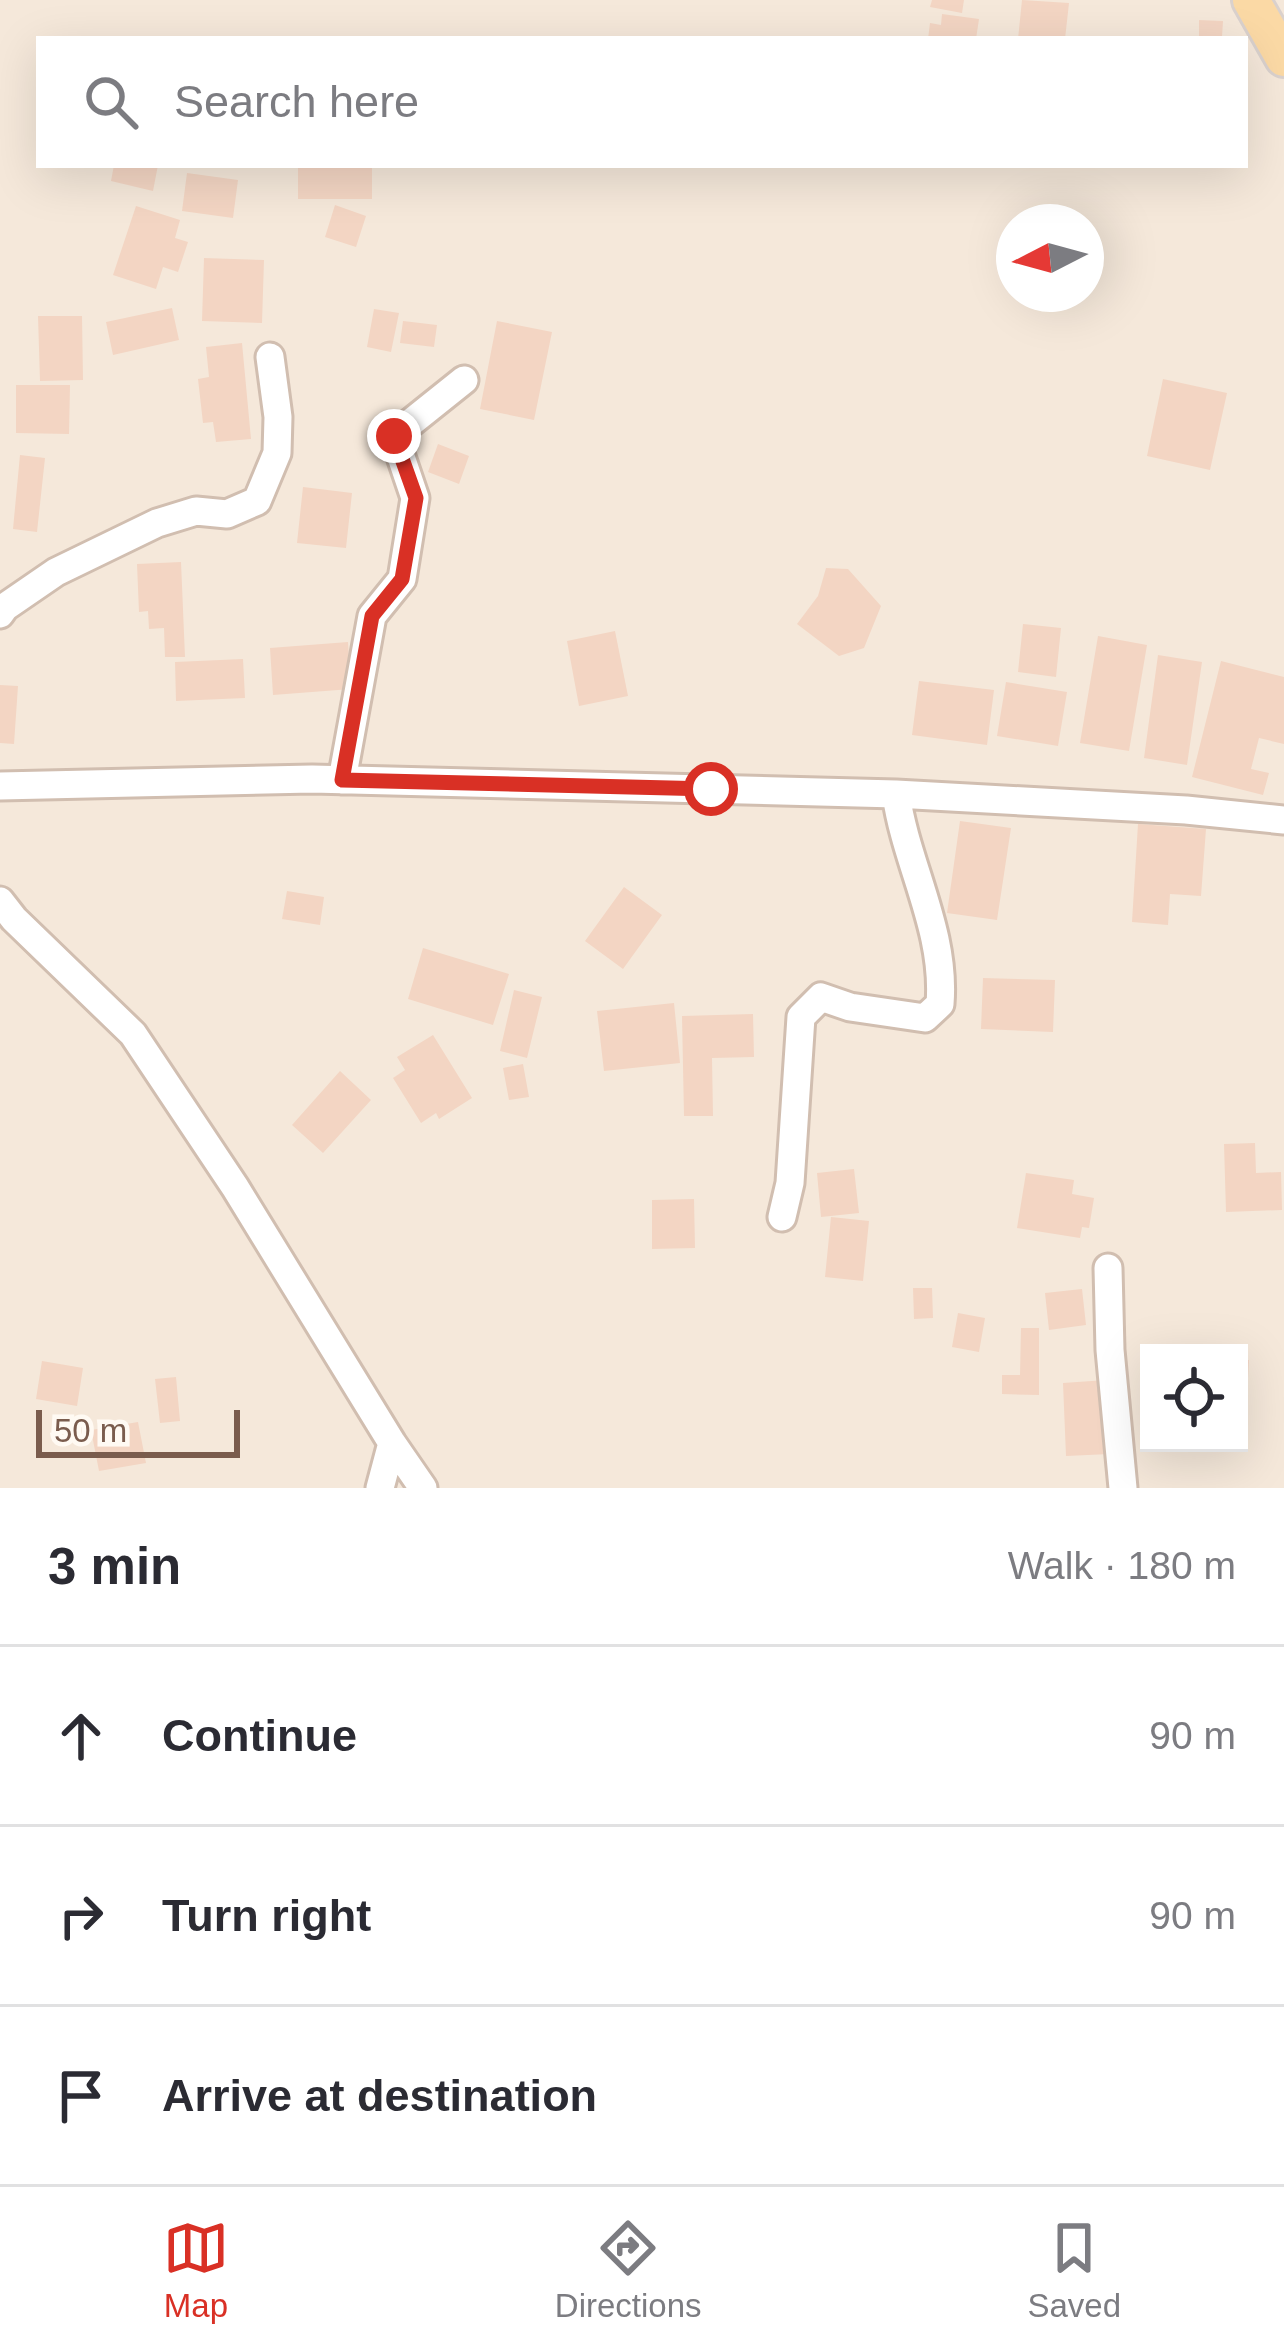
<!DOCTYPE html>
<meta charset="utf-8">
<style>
body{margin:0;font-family:Arial,sans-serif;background:#f7f7f7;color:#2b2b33}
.controls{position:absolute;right:36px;bottom:36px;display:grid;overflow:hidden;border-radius:0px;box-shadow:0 12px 48px #0002}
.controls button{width:108px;height:108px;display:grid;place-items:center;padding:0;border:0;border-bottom:3px solid #e1e1e2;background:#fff;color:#2b2b33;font:60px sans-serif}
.compass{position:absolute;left:996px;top:204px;width:108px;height:108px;border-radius:50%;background:#fff;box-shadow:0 12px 48px #0002;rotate:264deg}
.scale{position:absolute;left:36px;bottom:30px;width:204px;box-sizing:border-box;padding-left:12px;border:6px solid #7a5c4d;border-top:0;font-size:33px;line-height:42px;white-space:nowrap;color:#7a5c4d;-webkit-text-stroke:9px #fffaf3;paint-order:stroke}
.stop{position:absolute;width:36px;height:36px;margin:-27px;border:9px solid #d93025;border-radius:50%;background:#fff}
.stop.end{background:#d93025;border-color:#fff;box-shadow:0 3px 12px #0008}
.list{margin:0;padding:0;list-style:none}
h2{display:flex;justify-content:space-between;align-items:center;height:156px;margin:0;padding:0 48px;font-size:51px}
h2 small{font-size:39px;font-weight:400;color:#7c7c81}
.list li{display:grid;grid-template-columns:78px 1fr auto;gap:36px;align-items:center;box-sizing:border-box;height:180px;padding:0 48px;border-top:3px solid #e1e1e2}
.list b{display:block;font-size:45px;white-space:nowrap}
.list em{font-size:39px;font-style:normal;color:#7c7c81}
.icon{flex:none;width:66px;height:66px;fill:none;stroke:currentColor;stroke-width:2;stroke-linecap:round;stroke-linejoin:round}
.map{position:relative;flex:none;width:1284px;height:1488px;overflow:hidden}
.search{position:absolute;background:#fff;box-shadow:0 12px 48px #0002;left:36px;right:36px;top:36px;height:132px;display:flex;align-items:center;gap:30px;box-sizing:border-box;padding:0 42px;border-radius:0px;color:#7c7c81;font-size:45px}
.sheet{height:696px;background:#fff}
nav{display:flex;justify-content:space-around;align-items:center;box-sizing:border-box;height:168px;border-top:3px solid #e1e1e2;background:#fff;font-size:33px;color:#7c7c81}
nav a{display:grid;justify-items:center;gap:6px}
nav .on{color:#d93025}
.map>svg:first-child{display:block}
.residential{fill:#f5e8da;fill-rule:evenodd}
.building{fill:#f3d5c3}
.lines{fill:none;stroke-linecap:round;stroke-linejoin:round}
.minor-casing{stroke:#d1beb0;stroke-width:33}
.major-casing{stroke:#dad1cd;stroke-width:42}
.minor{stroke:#fff;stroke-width:27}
.major{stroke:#fbd9a5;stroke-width:36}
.route{stroke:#d93025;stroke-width:15}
</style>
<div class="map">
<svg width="1284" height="1488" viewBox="0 0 1284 1488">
<rect width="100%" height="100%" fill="#fdf6ec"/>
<path class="residential" d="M0,0H1284V1488H0ZM39,39H1245V165H39ZM1014,222H1086V294H1014ZM1149,1353H1239V1443H1149Z"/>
<path class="building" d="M932,0H964L962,13L930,7Z
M1022,0L1069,3L1065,39H1018Z
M942,14L979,19L976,39H928L930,23L941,25Z
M1199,20L1223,21L1222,37H1199Z
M114,165H158L153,191L111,181Z
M298,166L372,167V199H298Z
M187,173L238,180L233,218L182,211Z
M335,205L366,216L356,247L325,237Z
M136,206L180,220L175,238L188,242L178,272L163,267L156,289L113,275Z
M204,258L264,260L262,323L202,321Z
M172,308L179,340L113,355L106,322Z
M374,309L399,313L391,352L367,347Z
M38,316H82L83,380L40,381Z
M403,321L437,325L434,347L400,343Z
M497,321L552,332L534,420L480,409Z
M242,343L251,439L216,442L213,422L203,423L198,379L209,377L206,347Z
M1163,379L1227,393L1210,470L1147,456Z
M16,385H70L69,434L16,433Z
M438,444L469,456L459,484L428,472Z
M20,455L45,458L37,532L13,529Z
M303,487L352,493L346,548L297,543Z
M181,562L185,657H165L164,628L149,629L148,611L139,612L137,564Z
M826,568L848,569L881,606L864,648L839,656L797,624L818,596Z
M1023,624L1061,628L1056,677L1018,672Z
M615,631L628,696L579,706L567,641Z
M1098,636L1147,645L1129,751L1080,743Z
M348,642L351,689L273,695L270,648Z
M1158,655L1202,662L1187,765L1144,758Z
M243,659L245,698L176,701L175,662Z
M1221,661L1284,677V744L1259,738L1251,769L1269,773L1263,795L1192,777Z
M919,681L994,690L987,745L912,735Z
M1006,682L1067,692L1058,746L997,736Z
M0,685L18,686L14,744L0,743Z
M960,821L1011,828L997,920L947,913Z
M1138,824L1206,829L1201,896L1170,894L1168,925L1132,922Z
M624,887L662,915L623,969L585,941Z
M287,891L324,897L320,925L282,919Z
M423,948L509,974L493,1025L408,999Z
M983,978L1055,980L1053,1032L981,1029Z
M514,990L542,997L527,1058L500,1051Z
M674,1003L680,1063L604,1071L597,1011Z
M753,1014L754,1057L712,1058L713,1116H684L682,1016Z
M433,1035L472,1098L439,1119L436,1113L421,1123L393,1078L405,1070L397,1057Z
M523,1064L529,1097L509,1100L503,1068Z
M340,1071L371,1100L323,1153L292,1125Z
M1255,1143L1256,1173L1281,1172L1282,1210L1226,1212L1224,1144Z
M854,1169L859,1213L821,1217L817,1173Z
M1026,1173L1074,1180L1072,1194L1094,1198L1089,1228L1082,1227L1080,1238L1017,1228Z
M694,1199L695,1248L652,1249V1200Z
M831,1217L869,1221L863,1281L825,1277Z
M913,1288H932L933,1318L914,1319Z
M1082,1289L1086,1325L1049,1330L1045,1293Z
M958,1313L985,1318L979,1352L952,1347Z
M1021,1328H1039V1395L1002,1394V1375H1020Z
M1239,1360H1249L1247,1396L1239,1395Z
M42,1361L83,1368L77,1406L36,1399Z
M176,1377L180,1421L160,1423L155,1379Z
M1106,1380L1109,1454L1066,1456L1063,1383Z
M138,1422L146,1463L99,1471L91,1430Z"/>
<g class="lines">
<g class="minor-casing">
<path id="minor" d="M0,614L5,607L56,572L157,523L196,511L227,514L257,501L277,453L278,417L270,357
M342,780L372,616L402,579L415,498L394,436L464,380
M0,786L312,779L896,794L1186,810L1284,820
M0,901L14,919L133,1034L235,1187L392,1443L423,1488
M782,1217L790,1183L801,1017L821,997L850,1007L925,1018L940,1004C946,930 906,865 896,794
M1108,1268L1110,1350L1123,1488
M380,1488L392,1443"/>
</g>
<g class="major-casing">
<path id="major" d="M1251,0L1284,58"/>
</g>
<use href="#minor" class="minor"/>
<use href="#major" class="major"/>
</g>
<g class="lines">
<path class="route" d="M394,436L416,498L402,579L372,616L342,780L711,789"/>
</g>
</svg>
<div class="controls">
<button><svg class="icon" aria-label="locate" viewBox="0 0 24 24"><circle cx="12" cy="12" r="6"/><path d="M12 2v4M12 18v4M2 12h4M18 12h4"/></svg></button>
</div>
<svg class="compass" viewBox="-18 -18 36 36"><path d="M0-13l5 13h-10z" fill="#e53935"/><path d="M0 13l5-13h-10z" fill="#7c7c81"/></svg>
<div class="scale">50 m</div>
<div class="stop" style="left:711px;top:789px"></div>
<div class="stop end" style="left:394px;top:436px"></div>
<div class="search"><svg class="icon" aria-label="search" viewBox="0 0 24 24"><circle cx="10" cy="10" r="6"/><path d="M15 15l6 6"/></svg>Search here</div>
</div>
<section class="sheet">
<h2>3 min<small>Walk · 180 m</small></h2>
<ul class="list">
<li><svg class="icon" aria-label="ahead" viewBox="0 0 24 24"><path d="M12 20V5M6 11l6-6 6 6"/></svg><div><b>Continue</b></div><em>90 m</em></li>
<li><svg class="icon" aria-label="right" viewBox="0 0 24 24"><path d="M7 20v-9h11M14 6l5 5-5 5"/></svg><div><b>Turn right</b></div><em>90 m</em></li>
<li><svg class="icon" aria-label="arrive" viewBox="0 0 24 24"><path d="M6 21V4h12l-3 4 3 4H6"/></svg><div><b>Arrive at destination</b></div></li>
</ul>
</section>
<nav>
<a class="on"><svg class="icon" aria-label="map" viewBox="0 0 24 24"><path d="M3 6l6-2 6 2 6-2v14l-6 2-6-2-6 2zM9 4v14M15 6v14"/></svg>Map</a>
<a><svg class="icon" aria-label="directions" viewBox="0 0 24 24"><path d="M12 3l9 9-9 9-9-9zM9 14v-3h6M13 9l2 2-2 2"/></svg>Directions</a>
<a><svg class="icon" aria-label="saved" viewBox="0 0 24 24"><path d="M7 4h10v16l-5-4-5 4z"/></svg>Saved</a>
</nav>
